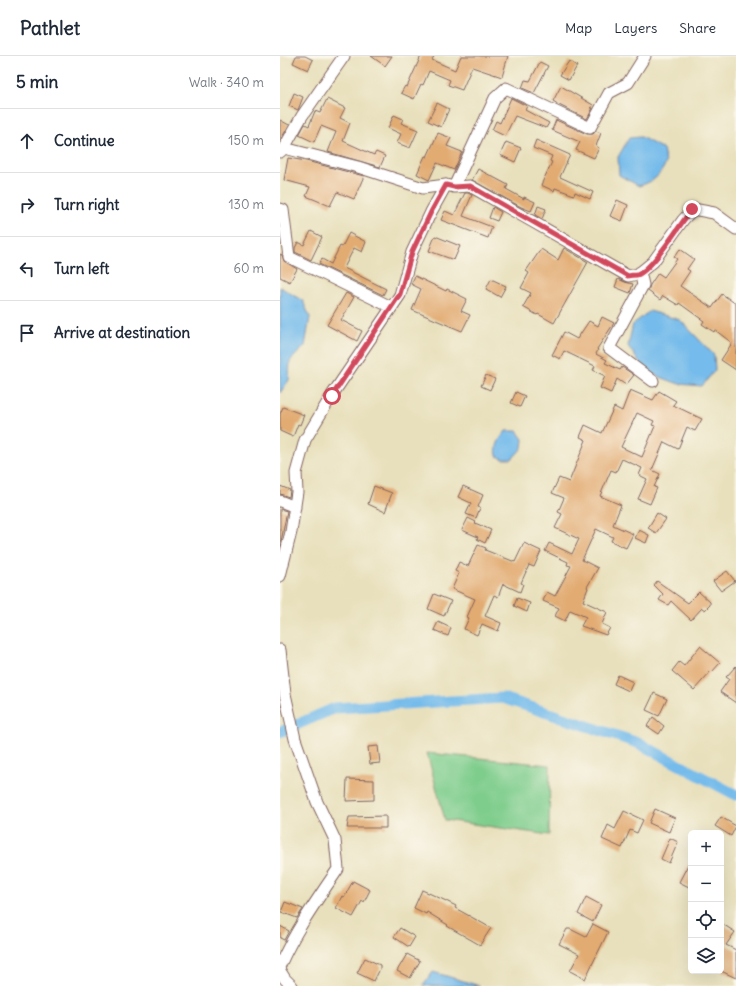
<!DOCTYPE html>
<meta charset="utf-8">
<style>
body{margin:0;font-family:Delius,sans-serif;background:#f6f6f7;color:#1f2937}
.controls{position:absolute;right:12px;bottom:12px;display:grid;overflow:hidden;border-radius:6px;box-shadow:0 4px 16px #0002}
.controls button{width:36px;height:36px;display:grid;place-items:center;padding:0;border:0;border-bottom:1px solid #e0e1e3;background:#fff;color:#1f2937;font:20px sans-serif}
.stop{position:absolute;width:12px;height:12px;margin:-9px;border:3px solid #d1495b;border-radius:50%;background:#fff}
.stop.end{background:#d1495b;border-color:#fff;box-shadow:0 1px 4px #0008}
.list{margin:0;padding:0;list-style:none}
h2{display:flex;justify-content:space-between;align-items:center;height:52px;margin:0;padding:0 16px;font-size:17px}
h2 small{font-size:13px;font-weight:400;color:#747a83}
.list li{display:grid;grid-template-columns:26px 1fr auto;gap:12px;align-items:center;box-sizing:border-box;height:64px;padding:0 16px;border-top:1px solid #e0e1e3}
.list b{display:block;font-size:15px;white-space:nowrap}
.list em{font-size:13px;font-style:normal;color:#747a83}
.icon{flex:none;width:22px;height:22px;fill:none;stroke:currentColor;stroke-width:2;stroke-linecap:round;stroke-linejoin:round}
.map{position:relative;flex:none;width:456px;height:930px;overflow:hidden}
header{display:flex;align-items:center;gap:24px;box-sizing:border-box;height:56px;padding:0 20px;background:#fff;border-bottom:1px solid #e0e1e3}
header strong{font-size:19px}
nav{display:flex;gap:22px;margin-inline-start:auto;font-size:14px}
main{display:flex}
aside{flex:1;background:#fff}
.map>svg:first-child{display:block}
.green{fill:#7fcd8d;stroke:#64765c}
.water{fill:#74bbeb;stroke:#5f6d8b}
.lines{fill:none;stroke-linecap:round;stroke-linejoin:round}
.canal{stroke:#74bbeb;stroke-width:11}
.building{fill:#e2ab72;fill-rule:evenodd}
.minor-casing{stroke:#81635e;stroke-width:13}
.minor{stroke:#fff;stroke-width:11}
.route{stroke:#d1495b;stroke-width:5}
</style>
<header>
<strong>Pathlet</strong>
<nav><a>Map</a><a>Layers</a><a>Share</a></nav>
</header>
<main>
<aside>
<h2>5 min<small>Walk · 340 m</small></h2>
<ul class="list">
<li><svg class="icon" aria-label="ahead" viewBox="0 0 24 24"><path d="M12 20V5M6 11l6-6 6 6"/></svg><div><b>Continue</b></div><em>150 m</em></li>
<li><svg class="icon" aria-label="right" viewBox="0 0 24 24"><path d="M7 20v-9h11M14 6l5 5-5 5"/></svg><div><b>Turn right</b></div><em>130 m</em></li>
<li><svg class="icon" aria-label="left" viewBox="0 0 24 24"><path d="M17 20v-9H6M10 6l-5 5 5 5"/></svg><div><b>Turn left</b></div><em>60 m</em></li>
<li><svg class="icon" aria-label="arrive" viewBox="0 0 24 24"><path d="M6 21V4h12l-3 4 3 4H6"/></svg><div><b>Arrive at destination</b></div></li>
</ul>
</aside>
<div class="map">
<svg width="456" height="930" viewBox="0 0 456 930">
<rect width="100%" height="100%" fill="#fbf7ec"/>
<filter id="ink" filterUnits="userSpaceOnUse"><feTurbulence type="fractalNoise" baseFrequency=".025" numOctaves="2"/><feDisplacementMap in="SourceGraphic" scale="8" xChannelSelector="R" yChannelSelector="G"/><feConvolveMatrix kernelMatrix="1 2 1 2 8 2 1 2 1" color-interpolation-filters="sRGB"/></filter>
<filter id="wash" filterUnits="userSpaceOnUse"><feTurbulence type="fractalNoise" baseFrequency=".012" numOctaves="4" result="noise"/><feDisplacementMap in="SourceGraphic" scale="16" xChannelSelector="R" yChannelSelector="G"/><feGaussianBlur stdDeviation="0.9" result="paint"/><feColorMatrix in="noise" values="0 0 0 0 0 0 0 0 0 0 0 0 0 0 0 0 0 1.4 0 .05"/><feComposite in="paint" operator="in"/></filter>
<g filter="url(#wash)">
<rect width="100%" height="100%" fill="#e8e0bc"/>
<path class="green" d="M147,697L270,709L269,779L165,764Z"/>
<path class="water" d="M361,81L383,93L386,107C379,121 374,125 359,130L339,119L338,101L349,82Z
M0,231L23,245L30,261L25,290L10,305L9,324L0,337Z
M370,255L400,264L434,299L435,314L422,330L399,328L372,318L359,306L348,290L353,268Z
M226,375H237L243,383L242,392L232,403H223L217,400C215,389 219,384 226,375Z
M153,916L200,930H143Z"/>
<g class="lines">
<path class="canal" d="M0,676L55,652L223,642L358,687L456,739"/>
</g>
<g id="blocks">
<path class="building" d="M16,0H25L33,4L28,14L13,7Z
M91,0H112L105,10Z
M141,0H154L152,4L175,14L181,0H228L222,21L192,11L182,34L168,29L170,24L149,15L143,29L141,28L134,43L121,37L125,30L127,31Z
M289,5L297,10L289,24L280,19Z
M260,6L268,10L254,37L242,32L245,24L250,25Z
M281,30L313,49L311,52H313L307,63L281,50L273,45Z
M14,37L23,41L18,54L9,50Z
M231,42L247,50L245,54L269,67L266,72L235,60L225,80L212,74L216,65L220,67Z
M47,43L65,52L60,62L70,67L63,85L94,99L96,96L105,100L100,111L48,96L56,76L41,70L34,86L19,79L25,68L29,70L35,55L40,57Z
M157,47L169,53L161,71L148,65Z
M114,59L123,63L121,67L138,74L130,92L117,87L121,78L108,72Z
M0,64L9,69L0,85Z
M276,64L307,78H313L316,75L321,77L316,90L319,92L314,102L296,94L300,86L272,74Z
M158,77L171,82L167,90L182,96L174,114L157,107L149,124L137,118L145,100L147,101Z
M256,84L290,99L280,121L313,136L310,143L295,136L294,139L275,132L274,135L261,129L272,106L270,105L272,100L253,92Z
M226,86L241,92L235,106L220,99Z
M8,102L26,105L84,120L74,143L57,136L50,150L26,140L30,131L4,124Z
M198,113L228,129L226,133L244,143V141L255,146L251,155L241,151L192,124Z
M185,137H188L192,139L183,160L212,171L208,182L161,164L165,155L174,159Z
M337,144L348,149L342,165L330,160Z
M258,150L266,153L262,163L255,159Z
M213,151L221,156L217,165L209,162Z
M31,175L42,181L31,204L15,196V192L18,186L24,189Z
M69,177L86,186L82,196L74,192L64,212L106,233L103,239L39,208L42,203L51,208L60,190L62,191Z
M155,180L180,190L174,204L149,195Z
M284,192L308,206L274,267L258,258L257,259L243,251L251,237L241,232L249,217L246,215L261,193L278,204Z
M400,193L414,203L407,213L410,215L400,230L432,252L442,238L456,248V314L441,304L452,287L435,274L434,276L422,268L424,265L399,247L398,249L383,240L380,244L368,235L370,229L378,217L384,221L397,203L394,201Z
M0,198L2,199L4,205L17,213L10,226L0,221Z
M135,220L166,235L167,233L187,243L181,255L190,259L182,275L132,254L141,233L131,228Z
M211,223L226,230L220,241L206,233Z
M338,223L345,226L353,228L350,237L335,231Z
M66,237L74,241L61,264L82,275L77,285L47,269Z
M322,261L334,267L317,293L318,294L316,298L327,304L325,307L340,314L342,311L354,319L346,329L337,323L331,337L320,332L325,320L313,314L315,310L284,295L280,303L272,299L284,276L297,283L309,265L318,270Z
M206,319L215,323L210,334L201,330Z
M350,334L373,344L379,335L396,345L393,349L422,363L415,375L407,371L398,393L384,386L372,414L380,418L374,431L377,432L370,448L358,443L367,423L359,419L362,412L342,403L336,416L331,414L320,440L341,449L333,469L353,478L346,492L331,485L333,481L316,473L302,504L318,512L307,531L308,532L303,545L327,556L322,568L330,572L326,579L301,570L306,561L290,554L285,565L275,560L279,552L263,545L267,536L275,540L291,510L287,509L288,506L265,495L269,487L292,498L299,483L275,472L282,458L278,456L284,442L272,437L279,422L289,426L306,384L300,381L305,369L322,377L334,351L342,355ZM357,357L374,365L372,369L375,370L362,401L341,391Z
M236,336L245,340L240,351L231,347Z
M3,351L24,359L20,369L18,368L13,381L0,375V358Z
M0,430L10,434L9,441L0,438Z
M94,430L112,437L105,456L88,448Z
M183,430L203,439L198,451L200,452L196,462L186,458L191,447L178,441Z
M0,453L7,455L0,491Z
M377,457L386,463L376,477L368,472Z
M188,462L196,466L195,467L211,474L205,487L197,483L198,481L182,474Z
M359,474L369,479L366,487L355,482Z
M244,487L261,495L254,511L249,509L241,527L243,528L240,536L223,528L218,541L214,539L205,560L221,567L218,575L202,568L197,579L184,573L189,562L187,561L195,543L172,533L179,517L175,515L179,506L188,510L198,489L206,492L205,494L235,506Z
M447,515L455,525L441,535L433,525Z
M377,525L408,547L419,536L430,546V549L425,554L422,552L411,564L391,545L388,549L379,544L383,538L374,529Z
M154,538L171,545L164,560L148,553Z
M237,542L250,547L247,556L234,550Z
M158,566L171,572L168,580L154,574Z
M420,590L440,607L432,616L431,615L414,634L392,615L399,606L404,610Z
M456,610V647L440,636L449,623L446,621Z
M338,619L353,626L349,635L334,628Z
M374,637L387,643L379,660L366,654Z
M373,661L384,670L379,678L367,670Z
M98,690L100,707L90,708L88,691Z
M67,723L94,724V744L66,745Z
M375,753L395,762L389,776L369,767Z
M344,755L363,764L357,777L350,774L342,792L322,783L328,769L335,773Z
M106,760V772H67L69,761Z
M441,761L456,770L451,780L435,770Z
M390,782L398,786L389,807L381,803Z
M411,803V832L399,826Z
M73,825L90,834L84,846L82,845L73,861L56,852L62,840L64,841Z
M142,834L164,844L176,850L175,852L211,872L200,889L167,870L168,869L147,856L146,858L134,852Z
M306,841L321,849L313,866L298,858Z
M5,846L23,853L17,862L1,856Z
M441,867L455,876L446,889L456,894V922L441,915Z
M313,868L328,876L305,923L290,915L299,898L279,888L287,873H290L306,881Z
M0,870L9,875L4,884L0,882Z
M120,872L135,881L129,891L114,881Z
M127,898L140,905L130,922L117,915Z
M85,902L100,909V913L94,925L77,917Z"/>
</g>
</g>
<g filter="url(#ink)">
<use href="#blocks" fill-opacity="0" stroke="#81635e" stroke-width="1"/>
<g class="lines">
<g class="minor-casing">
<path id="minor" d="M4,92L78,111L143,132L166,129L174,131L190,130L348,220L358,218L373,206L403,164L413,153L434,157L456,173
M0,96L4,92L22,60L64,0
M174,131L215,42L226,32L310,72L329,37L348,27L365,0
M0,153L3,154L9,201L111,251
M360,216L363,229L329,292L373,325
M0,445L15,451
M0,520L11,476L17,436L16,417L25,384L52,339L120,239L132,196L151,156L166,129
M0,594L5,638L15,683L37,746L55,784L58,813C37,844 15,875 0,909
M0,915L5,923L12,930"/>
</g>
<use href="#minor" class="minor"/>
</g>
</g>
<g class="lines" filter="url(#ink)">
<path class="route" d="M52,340L120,238L132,196L151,156L166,129L174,131L190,130L348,220C351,219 354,219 357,219C373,213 400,168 412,153"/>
</g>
</svg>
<div class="controls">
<button>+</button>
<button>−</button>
<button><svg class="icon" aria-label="locate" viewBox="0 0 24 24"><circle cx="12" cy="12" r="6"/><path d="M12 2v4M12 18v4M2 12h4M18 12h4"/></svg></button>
<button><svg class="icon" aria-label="layers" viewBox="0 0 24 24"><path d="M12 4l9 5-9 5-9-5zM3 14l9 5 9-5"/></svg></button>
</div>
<div class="stop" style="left:52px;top:340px"></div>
<div class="stop end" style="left:412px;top:153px"></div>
</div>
</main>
